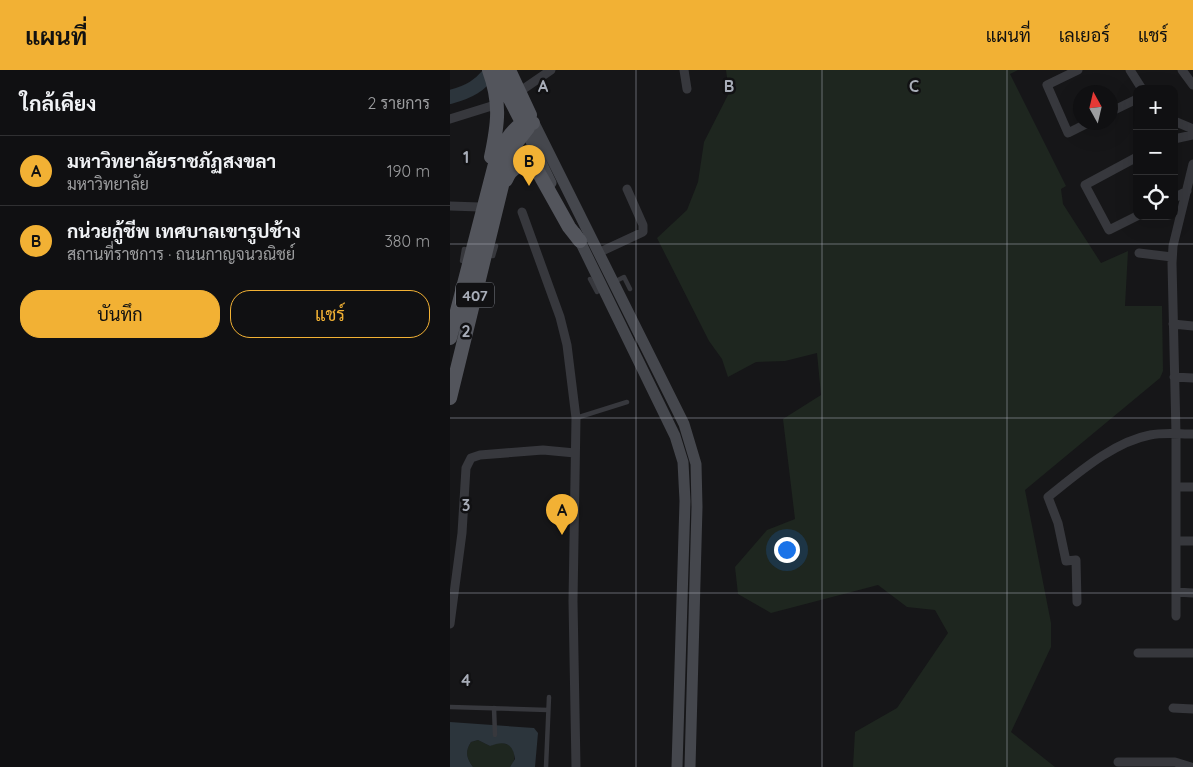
<!DOCTYPE html>
<html lang="th">
<meta charset="utf-8">
<style>
body{margin:0;font-family:Quicksand,Sarabun,sans-serif;background:#19191b;color:#f1f3f6}
.controls{position:absolute;right:15px;top:15px;display:grid;overflow:hidden;border-radius:10px;box-shadow:0 5px 20px #0002}
.controls button{width:45px;height:45px;display:grid;place-items:center;padding:0;border:0;border-bottom:1px solid #303032;background:#101012;color:#f1f3f6;font:25px sans-serif}
.compass{position:absolute;left:623px;top:15px;width:45px;height:45px;border-radius:50%;background:#101012;box-shadow:0 5px 20px #0002;rotate:352deg}
.you{position:absolute;left:336px;top:479px;width:18px;height:18px;margin:-12px;border:4px solid #fff;border-radius:50%;background:#1a73e8;box-shadow:0 0 0 8px #1a73e833}
.badge{display:grid;place-items:center;width:32px;height:32px;border-radius:50%;background:#f2b134;color:#111;font-size:16px;font-weight:700}
.pin{position:absolute;translate:-50% -41px;filter:drop-shadow(0 1px 2px #0008)}
.pin::after{content:'';position:absolute;top:26px;width:18px;height:15px;background:inherit;clip-path:polygon(0 0,100% 0,50% 100%)}
.list{margin:0;padding:0;list-style:none}
h2{display:flex;justify-content:space-between;align-items:center;height:65px;margin:0;padding:0 20px;font-size:21px}
h2 small{font-size:16px;font-weight:400;color:#9c9d9f}
.list li{display:grid;grid-template-columns:32px 1fr auto;gap:15px;align-items:center;box-sizing:border-box;height:70px;padding:0 20px;border-top:1px solid #303032}
.list b{display:block;font-size:19px;white-space:nowrap}
.list p{margin:0;font-size:16px;white-space:nowrap;color:#9c9d9f}
.list em{font-size:16px;font-style:normal;color:#9c9d9f}
.actions{display:flex;gap:10px;padding:15px 20px}
.actions a{flex:1;padding:11px 0;border:1px solid #f2b134;border-radius:20px;text-align:center;font-size:18px;color:#f2b134}
.actions .main{background:#f2b134;color:#111}
.icon{flex:none;width:28px;height:28px;fill:none;stroke:currentColor;stroke-width:2;stroke-linecap:round;stroke-linejoin:round}
.map{position:relative;flex:none;width:743px;height:697px;overflow:hidden}
header{display:flex;align-items:center;gap:30px;box-sizing:border-box;height:70px;padding:0 25px;background:#f2b134;color:#111}
header strong{font-size:24px}
nav{display:flex;gap:28px;margin-inline-start:auto;font-size:18px}
main{display:flex}
aside{flex:1;background:#101012}
.map>svg:first-child{display:block}
.green{fill:#1e261f}
.water{fill:#2c353c}
.lines{fill:none;stroke-linecap:round;stroke-linejoin:round}
.river{stroke:#2c353c;stroke-width:14}
.lane{stroke:#37383d;stroke-width:4.5}
.street{stroke:#37383d;stroke-width:9}
.secondary{stroke:#45474d;stroke-width:11}
.primary{stroke:#53555c;stroke-width:14}
.grid{fill:none;stroke:#a8adb8;stroke-width:1;stroke-opacity:0.55}
.labels{text-anchor:middle;dominant-baseline:central;stroke-width:5;stroke-linejoin:round;paint-order:stroke}
.shield{fill:#111113;stroke:#7b7e86;stroke-width:1}
.shield-label{font-size:15px;font-weight:bold;fill:#a8adb8}
.grid-label{font-size:16px;text-anchor:middle;font-weight:bold;fill:#a8adb8;stroke:#111113;stroke-width:5;stroke-linejoin:round;paint-order:stroke}
</style>
<header>
<strong>แผนที่</strong>
<nav><a>แผนที่</a><a>เลเยอร์</a><a>แชร์</a></nav>
</header>
<main>
<aside>
<h2>ใกล้เคียง<small>2 รายการ</small></h2>
<ul class="list">
<li><span class="badge">A</span><div><b>มหาวิทยาลัยราชภัฏสงขลา</b><p>มหาวิทยาลัย</p></div><em>190 m</em></li>
<li><span class="badge">B</span><div><b>กน่วยกู้ชีพ เทศบาลเขารูปช้าง</b><p>สถานที่ราชการ · ถนนกาญจนวณิชย์</p></div><em>380 m</em></li>
</ul>
<div class="actions"><a class="main">บันทึก</a><a>แชร์</a></div>
</aside>
<div class="map">
<svg width="743" height="697" viewBox="0 0 743 697">
<rect width="100%" height="100%" fill="#161618"/>
<path class="green" d="M276,0H568L560,4L616,116L611,119L613,134L651,193L678,181L675,236H712L713,301L710,308L575,420L601,553V577L561,662L605,697H403L405,662L447,638L498,563L485,540L457,537L428,515L321,543L288,524L285,497L317,460L345,449L333,349L371,325L367,283L335,291L306,292L278,307L272,289L259,271L207,168L237,140L248,112L254,72L279,23Z
M28,670L40,676L49,672L59,675C66,681 66,691 60,697H23C16,688 15,681 21,672Z"/>
<path class="water" d="M0,652L84,658L88,663L85,697H60L65,689C63,673 54,670 40,676L28,670L21,672C15,681 16,688 23,697H0Z"/>
<g class="lines">
<path class="river" d="M0,27C19,22 30,16 42,0"/>
<path class="lane" d="M36,185L43,186L46,176
M12,191L14,179L21,181
M140,209L147,222L153,218
M164,212L174,207L180,219
M126,348L177,332
M0,637L98,640
M44,638L45,665
M96,697L99,627"/>
<path class="street" d="M234,0L237,19
M628,0L597,15L618,63L640,52
M680,0L692,19
M732,0L743,15
M69,22L101,0
M660,42L687,29
M0,49L48,34
M724,51L743,59
M724,69L743,65
M687,87L635,115L659,160L687,146
M724,128L737,121
M0,136L30,137
M72,142L110,247L117,275L126,348L123,531L126,697
M150,182L193,162V155L177,119
M689,183L722,187
M723,254L743,256
M724,307L743,308
M726,417H743
M726,471H743
M726,522L743,523
M627,532L626,490L616,491L608,453L598,427C627,404 663,372 700,365C714,362 729,364 743,364
M726,546V364L722,193L723,176L743,94
M0,554L12,463L16,398L21,388L30,385L93,380L125,383
M688,583H743
M723,638L743,639
M668,692H725L741,697"/>
<path class="secondary" d="M84,53L234,354L246,394L247,437L240,697
M76,61L101,113
M126,163L225,366L233,392L235,431L227,697"/>
<path class="primary" d="M39,0C51,33 48,54 41,87
M59,0L80,45
M47,4L76,60
M56,110C61,97 73,91 86,98L119,157L130,171
M0,268L46,90C53,75 59,63 72,53H83
M0,328L57,95L64,76L78,58L75,36"/>
</g>
<path class="grid" d="M186,0V697M372,0V697M557,0V697M0,174H743M0,348H743M0,523H743"/>
<g class="labels">
<rect class="shield" x="6" y="212.5" width="38" height="25" rx="4"/>
<g class="shield-label">
<text x="25" y="225">407</text>
</g>
</g>
<g class="grid-label">
<text x="93" y="22">A</text>
<text x="279" y="22">B</text>
<text x="464" y="22">C</text>
<text x="16" y="93">1</text>
<text x="16" y="267">2</text>
<text x="16" y="441">3</text>
<text x="16" y="616">4</text>
</g>
</svg>
<div class="controls">
<button>+</button>
<button>−</button>
<button><svg class="icon" aria-label="locate" viewBox="0 0 24 24"><circle cx="12" cy="12" r="6"/><path d="M12 2v4M12 18v4M2 12h4M18 12h4"/></svg></button>
</div>
<svg class="compass" viewBox="-18 -18 36 36"><path d="M0-13l5 13h-10z" fill="#e53935"/><path d="M0 13l5-13h-10z" fill="#9c9d9f"/></svg>
<div class="you"></div>
<div class="pin badge" style="left:112px;top:465px">A</div>
<div class="pin badge" style="left:79px;top:116px">B</div>
</div>
</main>
